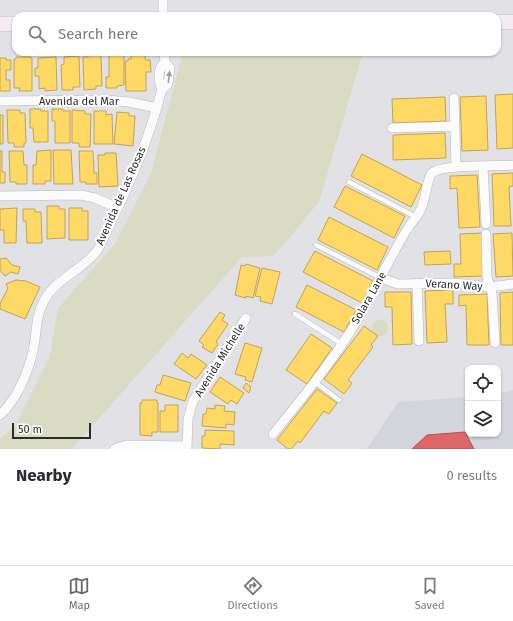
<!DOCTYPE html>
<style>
body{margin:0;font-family:"Fira Sans",sans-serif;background:#f2f2f3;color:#2b2b33}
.controls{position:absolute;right:12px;bottom:12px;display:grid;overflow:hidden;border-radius:8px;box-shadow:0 1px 3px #0004}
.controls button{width:36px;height:36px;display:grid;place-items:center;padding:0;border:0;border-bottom:1px solid #e1e1e2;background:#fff;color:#2b2b33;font:20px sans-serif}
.scale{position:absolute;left:12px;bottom:10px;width:79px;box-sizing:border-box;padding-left:4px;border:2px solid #2a2a2d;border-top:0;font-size:11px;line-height:14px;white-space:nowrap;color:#2a2a2d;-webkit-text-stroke:3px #fff;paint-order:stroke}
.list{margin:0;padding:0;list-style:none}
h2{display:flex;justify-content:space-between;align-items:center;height:52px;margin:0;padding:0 16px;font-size:17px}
h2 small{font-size:13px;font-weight:400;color:#7c7c81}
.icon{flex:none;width:22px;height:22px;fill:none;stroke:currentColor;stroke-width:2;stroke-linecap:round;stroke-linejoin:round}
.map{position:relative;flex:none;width:513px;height:449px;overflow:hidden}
.search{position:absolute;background:#fff;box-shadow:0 1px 3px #0004;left:12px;right:12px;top:12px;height:44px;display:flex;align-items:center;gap:10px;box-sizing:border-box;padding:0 14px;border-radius:12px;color:#7c7c81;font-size:15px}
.sheet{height:116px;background:#fff}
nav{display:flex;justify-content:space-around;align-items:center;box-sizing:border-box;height:56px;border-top:1px solid #e1e1e2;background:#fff;font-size:11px;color:#7c7c81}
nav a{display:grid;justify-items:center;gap:2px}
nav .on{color:#6a6a6e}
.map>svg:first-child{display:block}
.built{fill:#d4d4dd}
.green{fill:#d9dcc3}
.homes{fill:#ffd966;stroke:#bfa455}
.shops{fill:#e06666;stroke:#a95455}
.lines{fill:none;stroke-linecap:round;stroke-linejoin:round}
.service-casing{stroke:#b9b9bc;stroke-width:5.5}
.minor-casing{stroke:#b9b9bc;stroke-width:10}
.primary-casing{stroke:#bcb0bb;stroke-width:16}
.service{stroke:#fbfbfb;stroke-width:4.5}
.minor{stroke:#fbfbfb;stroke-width:9}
.primary{stroke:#f3ecf2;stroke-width:15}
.oneway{fill:#9d9d9e}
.labels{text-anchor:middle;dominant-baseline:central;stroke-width:4;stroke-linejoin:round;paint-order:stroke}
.street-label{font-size:11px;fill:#2a2a2d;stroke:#fff}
</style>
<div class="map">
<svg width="513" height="449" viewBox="0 0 513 449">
<rect width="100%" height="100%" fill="#e2e2e6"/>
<path class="built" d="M513,390V449H367L398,402L468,397V434H498V394Z"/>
<path class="green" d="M183,52H363L319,202L274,256L242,257L72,449H0V438L15,426L50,356L58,308L115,244L151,173Z
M372 328a8 8 0 1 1 16 0a8 8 0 1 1-16 0Z"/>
<path class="homes" d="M88,54H100L101,57L102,86H96V89L84,90L83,57H88Z
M109,54H124V85L117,86V88H106V77H109Z
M131,54H145V60H150L151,72H146V91H126L125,61H128V59H131Z
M79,56L80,87H73V90H62L61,65L64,64V57Z
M16,57H30L32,58V91H19L20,88H14V59H16Z
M56,57L57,90L45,91V88L39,89V76H35V68H38V58Z
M0,58H6V60H11V70H6V80H10V91H0Z
M513,94V148L497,149L495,95Z
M486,96L488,150L462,151L460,97Z
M445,97L446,121L393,123L392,99Z
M30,109H41V111H48V142H34L33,128H30Z
M52,109H63V111H70V143H55V121H52Z
M7,110H20V113H25L26,143H24V147H14V143H8Z
M72,110L85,111V114H91L90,147H79V143H72Z
M94,111H106V115L112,114L113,144H94Z
M117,112L129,113V116H135L133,146L114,144Z
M0,115H3V144H0Z
M445,133L446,158L393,160V135Z
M51,150V181H45V184H33V165H36L37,151Z
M53,150H71L73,184H54Z
M0,151H2V172H5V183H0Z
M9,151H23L24,165H27V184H16V182H10Z
M79,151H93L94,173H97V184H86V182H80Z
M105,153H116L118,186L99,187L98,155H105Z
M362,154L422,185L411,207L351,176Z
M513,173V186L509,187L511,226H494L492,174Z
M477,175L480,227L459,228L457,188L450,189V176Z
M345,186L405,216L394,238L334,207Z
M47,206H59V209H65V238L47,239Z
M17,208L16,243H4V230H0V209Z
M69,208H82V211H88V240H69Z
M23,209H35V212H41L42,243H27L26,221H23Z
M329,217L388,247L377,270L318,240Z
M482,233L483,276L454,277V264H461L460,234Z
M512,233L513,276L496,277L493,234Z
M315,251L373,281L362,303L303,272Z
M450,251L451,264L425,265L424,252Z
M6,258L12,265L20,267L18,274L11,272L5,276L0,270V259Z
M246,264L260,268L253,298L246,296V298L235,295L241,265L245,266Z
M262,268L280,272L272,304L260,301L261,297L255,296Z
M16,280L26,281L40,287L25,319L0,309V304L8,288L6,284Z
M307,285L356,310L344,332L296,307Z
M453,290V304H445L447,342L427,343L425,291Z
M385,292H411L412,344L393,345L392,307H385Z
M513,292V345H501L500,293Z
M487,294L489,345H467L466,305L459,306V295Z
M220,312L225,315L222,320L228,324L216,342L218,344L212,353L202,347L204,345L199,341Z
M364,326L378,336L371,345L373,347L348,380L352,383L344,394L324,379Z
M311,334L332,348L307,384L286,370Z
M245,343L262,348L252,382L245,380L246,377L235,374Z
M182,353L188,358L191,354L207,365L196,379L174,364Z
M163,375L191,383L185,401L155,392L157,385H160Z
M220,377L244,393L237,404L231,400L228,404L210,392Z
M246,383L251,387L249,393L243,388Z
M317,389L337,403L329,414L324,411L300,443L298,441L291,449H288L277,440Z
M142,400H157V403H158V432H152V436L140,435V403H142Z
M165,405H178V432H160V411H165Z
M215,405L225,406L224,411L235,412L234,425L226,424V428L202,426L203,414H206L207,408L215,409Z
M205,430L234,431V445L220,444V449L202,448V436H205Z"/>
<path class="shops" d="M465,432L474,449H412L427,435Z"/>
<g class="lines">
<g class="service-casing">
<path id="service" d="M349,182L416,217
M316,245L381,278
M295,314L342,344
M315,382L339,400"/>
</g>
<g class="minor-casing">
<path id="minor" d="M163,0V16
M164,52L165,62L170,68L168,84L162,89C158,80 157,70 165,62
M454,98L456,167
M0,101L107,100L129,102L157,108
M392,128L455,126
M483,166L486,224
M0,196L81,195L95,198L118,208
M486,234L487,277L492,293L495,343
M381,278L398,284L453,283L491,287L513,284
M417,283L419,341
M0,415C17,399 28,373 33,351C37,334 35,317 44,301C55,279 81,271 96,252C102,244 106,231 111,222C132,180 150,135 162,89
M273,434C300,401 327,368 350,332C371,298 387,262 408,228C412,222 417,217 420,211C426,201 426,180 432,173C441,164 498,166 513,165
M114,449L127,445L187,446
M187,449L188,419L193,401L246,318"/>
</g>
<g class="primary-casing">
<path id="primary" d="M497,22H513
M0,24H16"/>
</g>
<use href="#service" class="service"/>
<use href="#minor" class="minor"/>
<use href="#primary" class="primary"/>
</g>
<defs><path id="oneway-solid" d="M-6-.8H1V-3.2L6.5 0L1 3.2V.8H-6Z"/></defs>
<use class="oneway" href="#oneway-solid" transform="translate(169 77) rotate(-83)"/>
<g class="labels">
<g class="street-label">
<text x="79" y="101">Avenida del Mar</text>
<text transform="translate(121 196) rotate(-66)">Avenida de Las Rosas</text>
<text transform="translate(454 285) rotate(3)">Verano Way</text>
<text transform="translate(369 298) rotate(-60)">Solara Lane</text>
<text transform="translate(220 360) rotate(-58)">Avenida Michelle</text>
</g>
</g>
</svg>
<div class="controls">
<button><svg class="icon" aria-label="locate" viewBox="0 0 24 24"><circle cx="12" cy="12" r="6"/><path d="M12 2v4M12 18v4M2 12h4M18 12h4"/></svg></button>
<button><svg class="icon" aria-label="layers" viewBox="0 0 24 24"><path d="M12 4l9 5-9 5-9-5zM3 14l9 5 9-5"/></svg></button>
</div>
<div class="scale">50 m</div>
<div class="search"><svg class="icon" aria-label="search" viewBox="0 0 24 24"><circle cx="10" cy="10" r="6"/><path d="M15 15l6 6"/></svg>Search here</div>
</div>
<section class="sheet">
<h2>Nearby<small>0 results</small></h2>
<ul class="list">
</ul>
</section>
<nav>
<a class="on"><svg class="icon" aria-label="map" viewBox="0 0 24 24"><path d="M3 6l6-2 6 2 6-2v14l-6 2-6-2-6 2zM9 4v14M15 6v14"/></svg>Map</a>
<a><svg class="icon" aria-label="directions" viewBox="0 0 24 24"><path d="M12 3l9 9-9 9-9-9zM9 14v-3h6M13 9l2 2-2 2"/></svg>Directions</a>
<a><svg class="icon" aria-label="saved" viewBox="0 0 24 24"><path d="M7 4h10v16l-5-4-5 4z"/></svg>Saved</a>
</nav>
